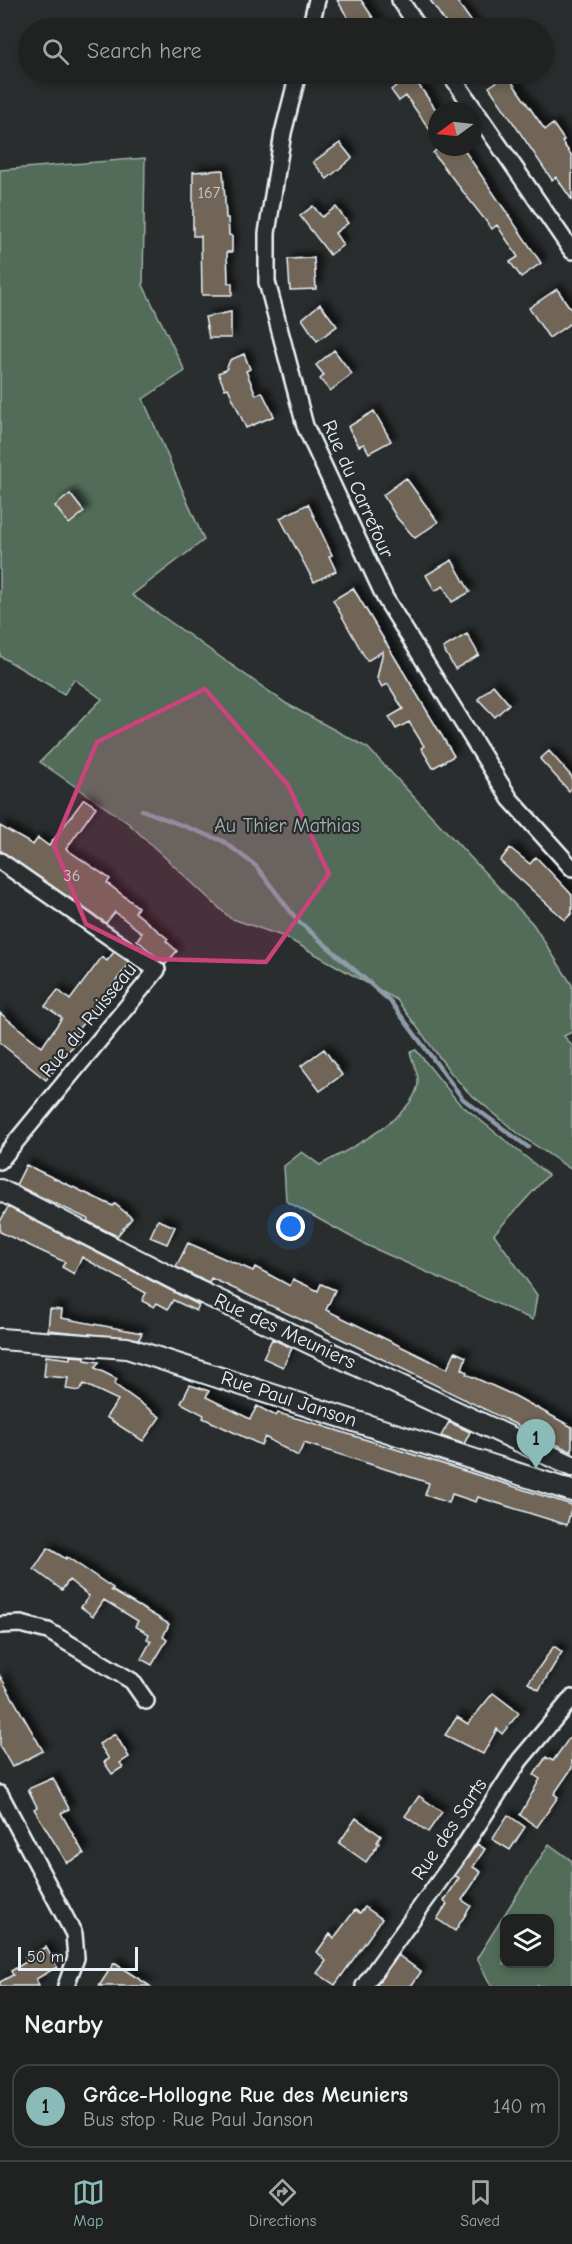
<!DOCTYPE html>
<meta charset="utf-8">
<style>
body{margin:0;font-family:"Comic Neue",sans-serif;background:#282a2a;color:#f1f3f6}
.controls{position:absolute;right:18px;bottom:18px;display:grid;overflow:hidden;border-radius:12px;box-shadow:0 3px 9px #0003}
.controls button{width:54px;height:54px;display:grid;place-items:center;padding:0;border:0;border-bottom:2px solid #3d3f40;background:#202222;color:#f1f3f6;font:30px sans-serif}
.compass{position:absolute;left:428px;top:102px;width:54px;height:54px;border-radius:50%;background:#202222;box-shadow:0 3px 9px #0003;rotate:255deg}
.scale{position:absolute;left:18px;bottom:15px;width:120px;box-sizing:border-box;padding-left:6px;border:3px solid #e8f1f8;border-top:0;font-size:16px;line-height:21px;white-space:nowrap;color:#e8f1f8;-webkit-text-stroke:4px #2a2d2e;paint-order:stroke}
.you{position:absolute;left:291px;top:1227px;width:21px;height:21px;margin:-15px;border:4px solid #fff;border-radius:50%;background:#1a73e8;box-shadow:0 0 0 9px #1a73e833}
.badge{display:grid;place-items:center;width:39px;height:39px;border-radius:50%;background:#8bbbb9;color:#111;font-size:20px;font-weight:700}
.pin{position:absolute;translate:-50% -50px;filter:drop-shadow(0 2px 3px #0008)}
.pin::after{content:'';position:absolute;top:32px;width:21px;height:18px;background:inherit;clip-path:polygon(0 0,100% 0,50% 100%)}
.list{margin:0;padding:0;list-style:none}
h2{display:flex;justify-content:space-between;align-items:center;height:78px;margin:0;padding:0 24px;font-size:26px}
h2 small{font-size:20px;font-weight:400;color:#a2a4a5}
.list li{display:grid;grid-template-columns:39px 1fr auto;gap:18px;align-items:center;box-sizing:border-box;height:84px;margin:0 12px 12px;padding:0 12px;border:2px solid #3d3f40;border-radius:18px}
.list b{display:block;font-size:22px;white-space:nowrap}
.list p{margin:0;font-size:20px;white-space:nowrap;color:#a2a4a5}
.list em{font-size:20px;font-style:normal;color:#a2a4a5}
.icon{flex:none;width:33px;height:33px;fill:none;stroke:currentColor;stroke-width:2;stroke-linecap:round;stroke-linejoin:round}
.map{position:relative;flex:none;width:572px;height:1986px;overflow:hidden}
.search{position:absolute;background:#202222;box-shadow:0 3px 9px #0003;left:18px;right:18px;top:18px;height:66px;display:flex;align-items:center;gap:15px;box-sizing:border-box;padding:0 21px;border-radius:33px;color:#a2a4a5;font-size:22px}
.sheet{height:174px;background:#202222}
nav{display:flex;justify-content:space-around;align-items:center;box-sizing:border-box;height:84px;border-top:2px solid #3d3f40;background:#202222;font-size:16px;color:#a2a4a5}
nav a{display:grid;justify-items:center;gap:3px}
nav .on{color:#8bbbb9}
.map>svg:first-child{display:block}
.green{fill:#536c5a;stroke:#9eaea9;stroke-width:1.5;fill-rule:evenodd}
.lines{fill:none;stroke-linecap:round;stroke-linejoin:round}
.stream{stroke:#8d9ca8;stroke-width:4.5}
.building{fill:#706556;stroke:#e8f1f8;stroke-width:1.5;filter:url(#shadow)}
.minor-casing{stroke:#e8f1f8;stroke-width:20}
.tertiary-casing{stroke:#e8f1f8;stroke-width:24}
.minor{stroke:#2a2d2e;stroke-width:15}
.tertiary{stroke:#2a2d2e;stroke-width:20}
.marked{fill:#ca437a;fill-opacity:0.2;stroke:#ca437a;stroke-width:4.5;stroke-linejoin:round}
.labels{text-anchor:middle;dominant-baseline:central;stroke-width:4.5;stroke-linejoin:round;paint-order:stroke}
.number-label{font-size:16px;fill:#caced0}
.street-label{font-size:20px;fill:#e8f1f8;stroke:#2a2d2e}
.park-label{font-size:20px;fill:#a5b5b1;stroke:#2a2d2e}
</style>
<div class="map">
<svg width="572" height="1986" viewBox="0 0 572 1986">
<defs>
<filter id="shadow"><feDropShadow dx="5.5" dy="-5.5" stdDeviation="3" flood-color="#0009"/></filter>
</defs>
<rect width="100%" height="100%" fill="#2a2d2e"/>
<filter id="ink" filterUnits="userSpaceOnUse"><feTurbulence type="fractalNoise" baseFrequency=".0167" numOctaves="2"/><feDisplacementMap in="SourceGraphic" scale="12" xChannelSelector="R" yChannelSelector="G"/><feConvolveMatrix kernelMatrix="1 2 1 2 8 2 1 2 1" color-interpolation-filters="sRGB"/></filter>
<g filter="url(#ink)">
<path class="green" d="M145,158L143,285L185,371L143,399L204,540L132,595L287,704L368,748L533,924L572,985V1032L564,1036L572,1046V1170L520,1135L468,1092L451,1073L397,1000L285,937L230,918L128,823L40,762L102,699L74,679L64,694L0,656V170Z
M416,1050L458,1102L548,1175L494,1234L537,1295L533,1320L362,1243L286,1201L284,1166L302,1152L320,1165C346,1151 421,1114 418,1079C417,1070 412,1060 410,1052Z
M549,1844L572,1861V1986H491L477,1958ZM504,1918H550V1964H504Z"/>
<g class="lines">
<path class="stream" d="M142,810L223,841L256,866L297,920L390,1001L463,1099L528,1147"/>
</g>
<path class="building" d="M337,0H361L380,28H354Z
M430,0H456L476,28H449Z
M399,74H411L437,111V140L406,96L399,101L391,90L396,86L391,80Z
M507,75L545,130L553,124L564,140L562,142L572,156V200L556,177L552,180L489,87Z
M340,143L352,158L327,179L313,162Z
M439,147H462L541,263L521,277L510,262L518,257L497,225L492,229L433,153Z
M223,170L226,218H228L229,235L232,236V252H227L228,283H232V295H202L201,236H193V172Z
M313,206L322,217L336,207L348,223L335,233L343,245L330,255L300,216Z
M314,258L316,289L290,290L288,259Z
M557,289L572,311V322L549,338L529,308Z
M320,304L337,326L317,341L302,319Z
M231,312V338H209L205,317Z
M334,350L352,374L330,391L320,379L324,375L316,365Z
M244,354L250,369L246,371L256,395L262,392L274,416L246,428L228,388L225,389L218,373L226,370L230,360Z
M374,411L391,441L369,453L364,444L359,446L348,427Z
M406,478L438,522L415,538L397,518L383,495Z
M70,494L84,512L69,524L55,506Z
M308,504L332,555L329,556L336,571L314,582L280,518Z
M452,560L470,592L452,602L443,586L435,591L426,575Z
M353,588L454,756L433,768L421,748L424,746L409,722L396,729L389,717L403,709L388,684L382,687L377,678L383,651L367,661L333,600Z
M467,634L479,655L455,669L443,648Z
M493,685L509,704L495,717L478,699Z
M549,751L572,777V788L569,791L540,759Z
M84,799L96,807L66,849L110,879L107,883L138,907L135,912L168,939L166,941L177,951L165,965L137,940L142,933L115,912L106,923L0,850V826L33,845L38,838L49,846Z
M510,848L530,864L536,857L572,895V913L565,920L500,861Z
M114,952L130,963L73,1036L79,1041L53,1065L56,1068L46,1080L0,1043V1013L42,1047L62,1018L45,1006L58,990L70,1000L102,957L107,961Z
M324,1049L342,1075L320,1091L301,1066Z
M26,1165L113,1206L115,1204L132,1218L117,1236L87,1221L88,1219L16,1185Z
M8,1207L199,1305L196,1311L173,1300L168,1309L157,1303L154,1307L142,1301L146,1293L82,1257L74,1274L62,1267L65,1262L0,1232V1222Z
M158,1220L175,1227L167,1244L150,1237Z
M188,1243L253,1271L255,1267L290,1286L293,1279L318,1291L321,1284L335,1290L326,1310L447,1369L455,1352L466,1357L462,1369L467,1372L466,1374L515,1396L572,1427V1452L321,1329L211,1278L209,1283L176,1267Z
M50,1309L62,1310L61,1318L142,1333L139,1339L48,1330Z
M272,1339L292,1348L283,1367L263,1358Z
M46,1356L70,1359V1356L85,1357V1360L99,1362L95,1368L117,1379L114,1384L160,1417L143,1441L106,1417L118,1400L84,1384L79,1391L66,1389L68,1378L44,1376Z
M190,1385L209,1391L206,1397L250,1419L257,1406L276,1416L278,1413L310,1422L572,1505L567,1525L478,1497L476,1502L452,1494L449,1503L425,1495L429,1483L304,1443L298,1456L265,1437L261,1445L203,1418L204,1415L181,1403Z
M449,1422L470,1432L464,1444L441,1436Z
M48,1548L66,1559L67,1557L113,1588L111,1590L169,1624L163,1637L167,1640L152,1665L141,1659L151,1641L147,1639L149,1634L135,1626L138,1621L104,1600L93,1616L81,1607L89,1596L69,1580L62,1590L34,1569Z
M554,1646L562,1652L539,1690L528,1683Z
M0,1676L43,1751L12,1767L0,1746Z
M493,1693L519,1713L502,1734L497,1729L483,1754L445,1735L457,1717L468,1724Z
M115,1734L129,1757L120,1763L123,1767L112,1774L104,1762L109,1759L99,1744Z
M572,1734V1768L554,1794L558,1797L537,1827L520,1815L540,1779L534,1775L546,1757L553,1761Z
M53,1778L69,1809L61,1813L84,1854L67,1863L34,1809L37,1807L28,1789Z
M419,1796L442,1812L428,1832L405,1816Z
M508,1815L525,1827L510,1850L492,1839Z
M356,1818L381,1836L377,1842L379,1843L366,1862L339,1843Z
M477,1844L485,1849L473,1867L481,1872L462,1900L471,1906L455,1931L437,1919L447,1904L444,1901L459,1878L455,1876Z
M365,1907L382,1919L335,1985L317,1973L326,1961L317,1952L330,1934L334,1938L355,1910L360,1913Z
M46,1947L57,1967L36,1979L39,1986H0V1982L13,1975L11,1971L26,1962L25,1958Z
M398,1955L421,1972L411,1986H376Z
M114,1963L150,1986H99Z"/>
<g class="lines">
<g class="minor-casing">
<path id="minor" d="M400,0L419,28
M310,28L317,0
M298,74L283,133L267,233V282L305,426L385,598L510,799L572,868
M450,74L572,251
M0,861L157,970L0,1161
M0,1625L21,1624L48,1631L132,1681L146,1701
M0,1794L74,1934L76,1958L66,1986
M364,1986L461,1851L520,1760L572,1698"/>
</g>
<g class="tertiary-casing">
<path id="tertiary" d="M0,1190L194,1289L572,1466
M0,1339L127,1348L572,1491"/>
</g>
<use href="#minor" class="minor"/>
<use href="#tertiary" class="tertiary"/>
</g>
</g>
<path class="marked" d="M205,689L288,785L329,874L266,962L156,959L86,924L54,845L97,742Z"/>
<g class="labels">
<g class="number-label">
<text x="209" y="193">167</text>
<text x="72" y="876">36</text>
</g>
<g class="street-label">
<text transform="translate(358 489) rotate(66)">Rue du Carrefour</text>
<text transform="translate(88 1020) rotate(-51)">Rue du Ruisseau</text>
<text transform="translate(285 1331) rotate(25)">Rue des Meuniers</text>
<text transform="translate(289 1399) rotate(18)">Rue Paul Janson</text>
<text transform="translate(449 1829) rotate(-56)">Rue des Sarts</text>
</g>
<g class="park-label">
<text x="287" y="825">Au Thier Mathias</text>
</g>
</g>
</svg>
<div class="controls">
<button><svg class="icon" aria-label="layers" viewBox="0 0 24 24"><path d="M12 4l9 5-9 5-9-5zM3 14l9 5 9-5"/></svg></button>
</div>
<svg class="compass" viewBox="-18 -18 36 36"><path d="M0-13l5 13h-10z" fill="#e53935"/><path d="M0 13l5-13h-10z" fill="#a2a4a5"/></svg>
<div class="scale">50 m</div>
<div class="you"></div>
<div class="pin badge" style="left:536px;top:1469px">1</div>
<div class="search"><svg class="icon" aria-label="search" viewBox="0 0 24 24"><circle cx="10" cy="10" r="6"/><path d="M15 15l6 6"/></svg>Search here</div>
</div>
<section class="sheet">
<h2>Nearby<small></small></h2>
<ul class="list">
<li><span class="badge">1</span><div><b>Grâce-Hollogne Rue des Meuniers</b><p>Bus stop · Rue Paul Janson</p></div><em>140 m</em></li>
</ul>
</section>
<nav>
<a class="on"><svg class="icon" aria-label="map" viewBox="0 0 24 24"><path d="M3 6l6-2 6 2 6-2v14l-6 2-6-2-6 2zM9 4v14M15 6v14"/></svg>Map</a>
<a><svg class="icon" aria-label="directions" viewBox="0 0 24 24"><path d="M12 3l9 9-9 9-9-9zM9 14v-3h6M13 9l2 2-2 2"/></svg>Directions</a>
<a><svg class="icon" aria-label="saved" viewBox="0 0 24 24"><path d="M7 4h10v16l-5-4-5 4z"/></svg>Saved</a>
</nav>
